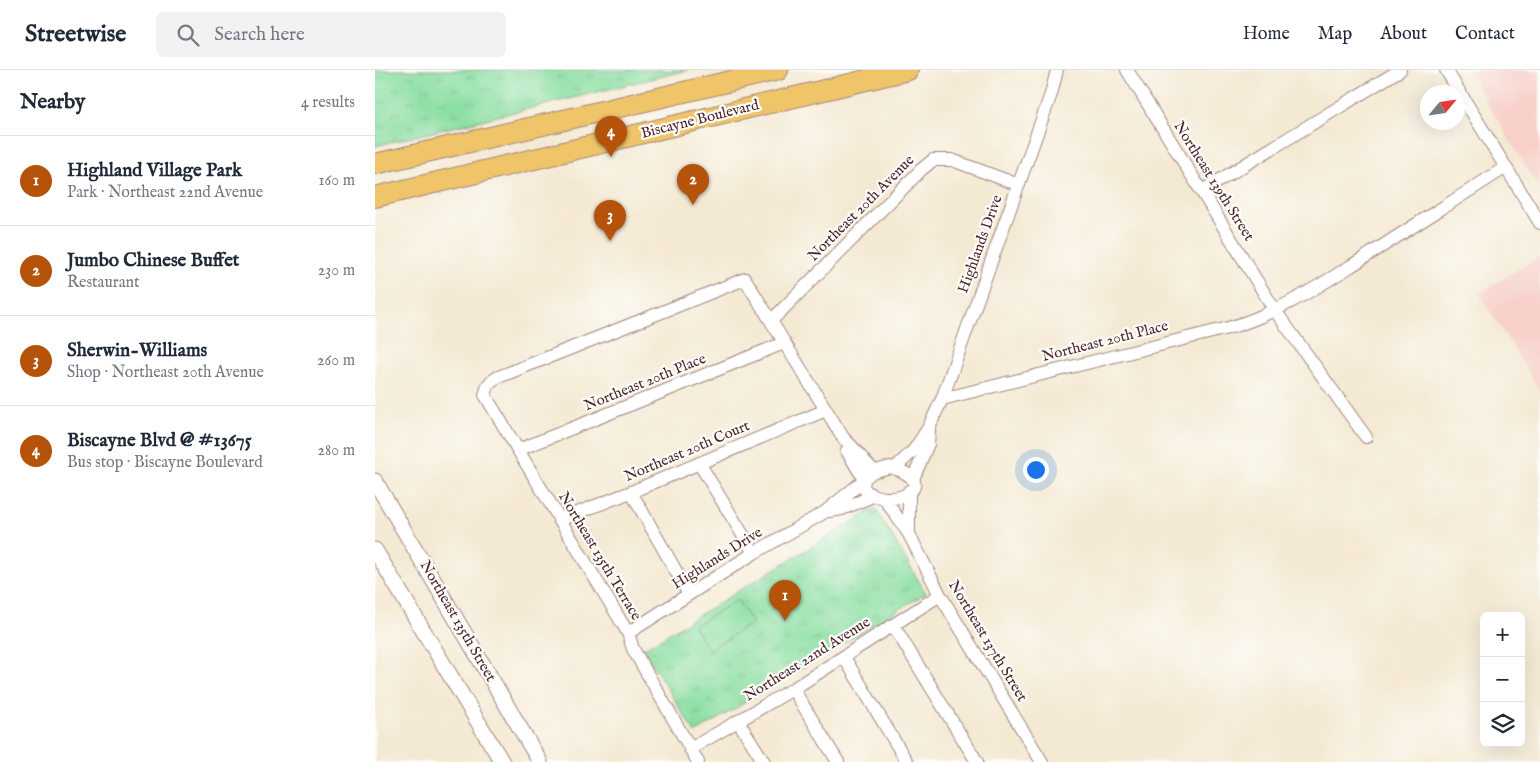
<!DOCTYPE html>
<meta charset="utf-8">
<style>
body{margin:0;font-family:"IM FELL English",serif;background:#f2f2f3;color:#1f2937}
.controls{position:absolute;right:15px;bottom:15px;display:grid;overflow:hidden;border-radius:8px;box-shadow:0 5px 20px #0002}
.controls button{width:45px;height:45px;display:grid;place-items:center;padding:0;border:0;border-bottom:1px solid #e0e1e3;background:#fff;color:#1f2937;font:25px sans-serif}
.compass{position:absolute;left:1045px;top:15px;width:45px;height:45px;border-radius:50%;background:#fff;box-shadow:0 5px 20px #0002;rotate:61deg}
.you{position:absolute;left:660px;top:399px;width:18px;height:18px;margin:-12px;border:4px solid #fff;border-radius:50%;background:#1a73e8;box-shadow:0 0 0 8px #1a73e833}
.badge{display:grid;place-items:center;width:32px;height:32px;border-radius:50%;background:#b45309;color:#fff;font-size:16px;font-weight:700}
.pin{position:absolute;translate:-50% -41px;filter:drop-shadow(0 1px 2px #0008)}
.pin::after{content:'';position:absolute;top:26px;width:18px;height:15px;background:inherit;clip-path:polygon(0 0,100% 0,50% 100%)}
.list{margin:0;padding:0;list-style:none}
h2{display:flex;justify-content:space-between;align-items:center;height:65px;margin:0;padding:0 20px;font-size:21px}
h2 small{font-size:16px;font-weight:400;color:#747a83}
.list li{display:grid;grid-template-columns:32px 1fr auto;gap:15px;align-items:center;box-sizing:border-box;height:90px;padding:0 20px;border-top:1px solid #e0e1e3}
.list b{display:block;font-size:19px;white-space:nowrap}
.list p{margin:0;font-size:16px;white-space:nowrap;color:#747a83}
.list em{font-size:16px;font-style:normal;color:#747a83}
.icon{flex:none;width:28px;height:28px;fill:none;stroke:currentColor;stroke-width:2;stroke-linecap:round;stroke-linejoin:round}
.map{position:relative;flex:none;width:1165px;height:692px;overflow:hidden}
header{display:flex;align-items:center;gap:30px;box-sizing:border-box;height:70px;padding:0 25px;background:#fff;border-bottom:1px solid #e0e1e3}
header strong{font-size:24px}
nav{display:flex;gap:28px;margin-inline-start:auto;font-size:18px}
.search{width:350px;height:45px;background:#f2f2f3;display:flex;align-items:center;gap:12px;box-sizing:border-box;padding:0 18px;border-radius:8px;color:#747a83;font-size:19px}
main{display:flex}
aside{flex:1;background:#fff}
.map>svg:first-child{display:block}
.built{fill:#f7d0c9}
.grass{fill:url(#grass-tufts);stroke:#697e66}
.pitch{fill:#88dea1;stroke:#697e66}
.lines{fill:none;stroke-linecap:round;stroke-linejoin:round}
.minor-casing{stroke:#9f847f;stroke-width:14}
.tertiary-casing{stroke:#9f847f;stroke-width:17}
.primary-casing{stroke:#9f847f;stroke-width:22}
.minor{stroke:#fff;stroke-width:12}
.tertiary{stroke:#fff;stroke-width:15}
.primary{stroke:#f0c469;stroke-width:20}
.labels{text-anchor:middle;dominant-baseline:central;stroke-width:4.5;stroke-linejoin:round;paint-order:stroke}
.street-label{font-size:15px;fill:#4a1f2b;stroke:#fdfcf7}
</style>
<header>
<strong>Streetwise</strong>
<div class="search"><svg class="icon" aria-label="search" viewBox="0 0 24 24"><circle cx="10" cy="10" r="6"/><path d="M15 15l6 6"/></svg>Search here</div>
<nav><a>Home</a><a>Map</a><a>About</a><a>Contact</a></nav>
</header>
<main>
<aside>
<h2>Nearby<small>4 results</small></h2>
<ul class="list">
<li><span class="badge">1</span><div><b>Highland Village Park</b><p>Park · Northeast 22nd Avenue</p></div><em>160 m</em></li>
<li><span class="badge">2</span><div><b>Jumbo Chinese Buffet</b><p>Restaurant</p></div><em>230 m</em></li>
<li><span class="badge">3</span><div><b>Sherwin-Williams</b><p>Shop · Northeast 20th Avenue</p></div><em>260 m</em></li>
<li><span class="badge">4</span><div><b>Biscayne Blvd @ #13675</b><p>Bus stop · Biscayne Boulevard</p></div><em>280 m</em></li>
</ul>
</aside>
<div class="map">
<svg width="1165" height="692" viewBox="0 0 1165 692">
<defs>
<pattern id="grass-tufts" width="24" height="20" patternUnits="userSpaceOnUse" patternTransform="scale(1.25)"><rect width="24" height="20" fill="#88dea1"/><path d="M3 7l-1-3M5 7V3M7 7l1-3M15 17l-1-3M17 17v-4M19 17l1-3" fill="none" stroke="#77be8b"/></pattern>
</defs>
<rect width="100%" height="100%" fill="#fdfcf7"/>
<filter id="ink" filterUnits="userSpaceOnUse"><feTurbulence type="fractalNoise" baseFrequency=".02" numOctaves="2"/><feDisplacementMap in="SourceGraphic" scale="10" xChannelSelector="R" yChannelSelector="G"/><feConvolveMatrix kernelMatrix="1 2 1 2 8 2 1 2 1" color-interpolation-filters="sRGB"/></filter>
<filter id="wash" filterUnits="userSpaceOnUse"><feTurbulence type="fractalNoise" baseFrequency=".0096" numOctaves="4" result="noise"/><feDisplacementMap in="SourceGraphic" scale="20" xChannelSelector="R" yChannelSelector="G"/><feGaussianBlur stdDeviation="1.12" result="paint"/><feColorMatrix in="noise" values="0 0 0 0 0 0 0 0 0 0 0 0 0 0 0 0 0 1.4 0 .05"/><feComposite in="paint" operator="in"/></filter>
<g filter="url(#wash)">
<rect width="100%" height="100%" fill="#f4e9d3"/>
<path class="built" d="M1092,0H1165V120Z
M1165,186V320L1104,224Z"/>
<path class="grass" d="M0,0H313L0,76Z
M500,438L551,523L320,663L268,579Z"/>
<path class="pitch" d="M362,530L377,553L334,580L319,556Z"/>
</g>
<g filter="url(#ink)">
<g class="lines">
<g class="minor-casing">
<path id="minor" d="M752,0L899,239L991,367
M1071,0L1165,153
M827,121L1025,0
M396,251L546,100L558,90H577L644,115
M567,329L853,258C903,244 948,213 992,186C1038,156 1085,127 1131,97
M143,380L409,273
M472,381L489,409
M324,393L379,483
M515,397C527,400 552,411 532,424C520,431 495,429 488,417L489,409L497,402Z
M520,398L539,380L554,357L567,329L676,24L682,0
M538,409L553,374L554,360
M256,422L314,524
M509,428L534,464L565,525L667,692
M455,441L467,439L498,426
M184,450L256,422L451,340
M534,464V421
M518,555L602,692
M253,563L379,483L450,442L487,412
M469,587L532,692
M418,619L463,692
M363,651L389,692
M315,679L418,619L565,525
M323,692L258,579L253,563L110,325L113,315L121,308L370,209L469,369C481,379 488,391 499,401"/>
</g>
<g class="tertiary-casing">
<path id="tertiary" d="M0,411L165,692
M0,480L127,692"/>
</g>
<g class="primary-casing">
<path id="primary" d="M0,94L403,0
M0,127L533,0"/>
</g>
<use href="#minor" class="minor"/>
<use href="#tertiary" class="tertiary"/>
<use href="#primary" class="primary"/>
</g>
</g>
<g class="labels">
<g class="street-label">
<text transform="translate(325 49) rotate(-14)">Biscayne Boulevard</text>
<text transform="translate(839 111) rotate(58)">Northeast 139th Street</text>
<text transform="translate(486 138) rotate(-45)">Northeast 20th Avenue</text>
<text transform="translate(605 174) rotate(-70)">Highlands Drive</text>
<text transform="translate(730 271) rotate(-14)">Northeast 20th Place</text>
<text transform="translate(270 312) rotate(-22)">Northeast 20th Place</text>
<text transform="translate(312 381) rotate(-23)">Northeast 20th Court</text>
<text transform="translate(225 486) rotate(59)">Northeast 135th Terrace</text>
<text transform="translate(342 488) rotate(-32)">Highlands Drive</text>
<text transform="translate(83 551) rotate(60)">Northeast 135th Street</text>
<text transform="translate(613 571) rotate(59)">Northeast 137th Street</text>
<text transform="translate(432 589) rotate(-32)">Northeast 22nd Avenue</text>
</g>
</g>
</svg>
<div class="controls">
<button>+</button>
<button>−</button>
<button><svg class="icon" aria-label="layers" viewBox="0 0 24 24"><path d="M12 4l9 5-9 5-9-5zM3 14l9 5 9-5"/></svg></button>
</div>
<svg class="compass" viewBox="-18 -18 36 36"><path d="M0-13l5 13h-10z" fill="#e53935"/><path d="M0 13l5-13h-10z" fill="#747a83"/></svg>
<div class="you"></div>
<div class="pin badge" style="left:410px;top:551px">1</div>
<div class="pin badge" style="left:318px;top:135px">2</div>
<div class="pin badge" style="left:235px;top:171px">3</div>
<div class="pin badge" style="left:236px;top:87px">4</div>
</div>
</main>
